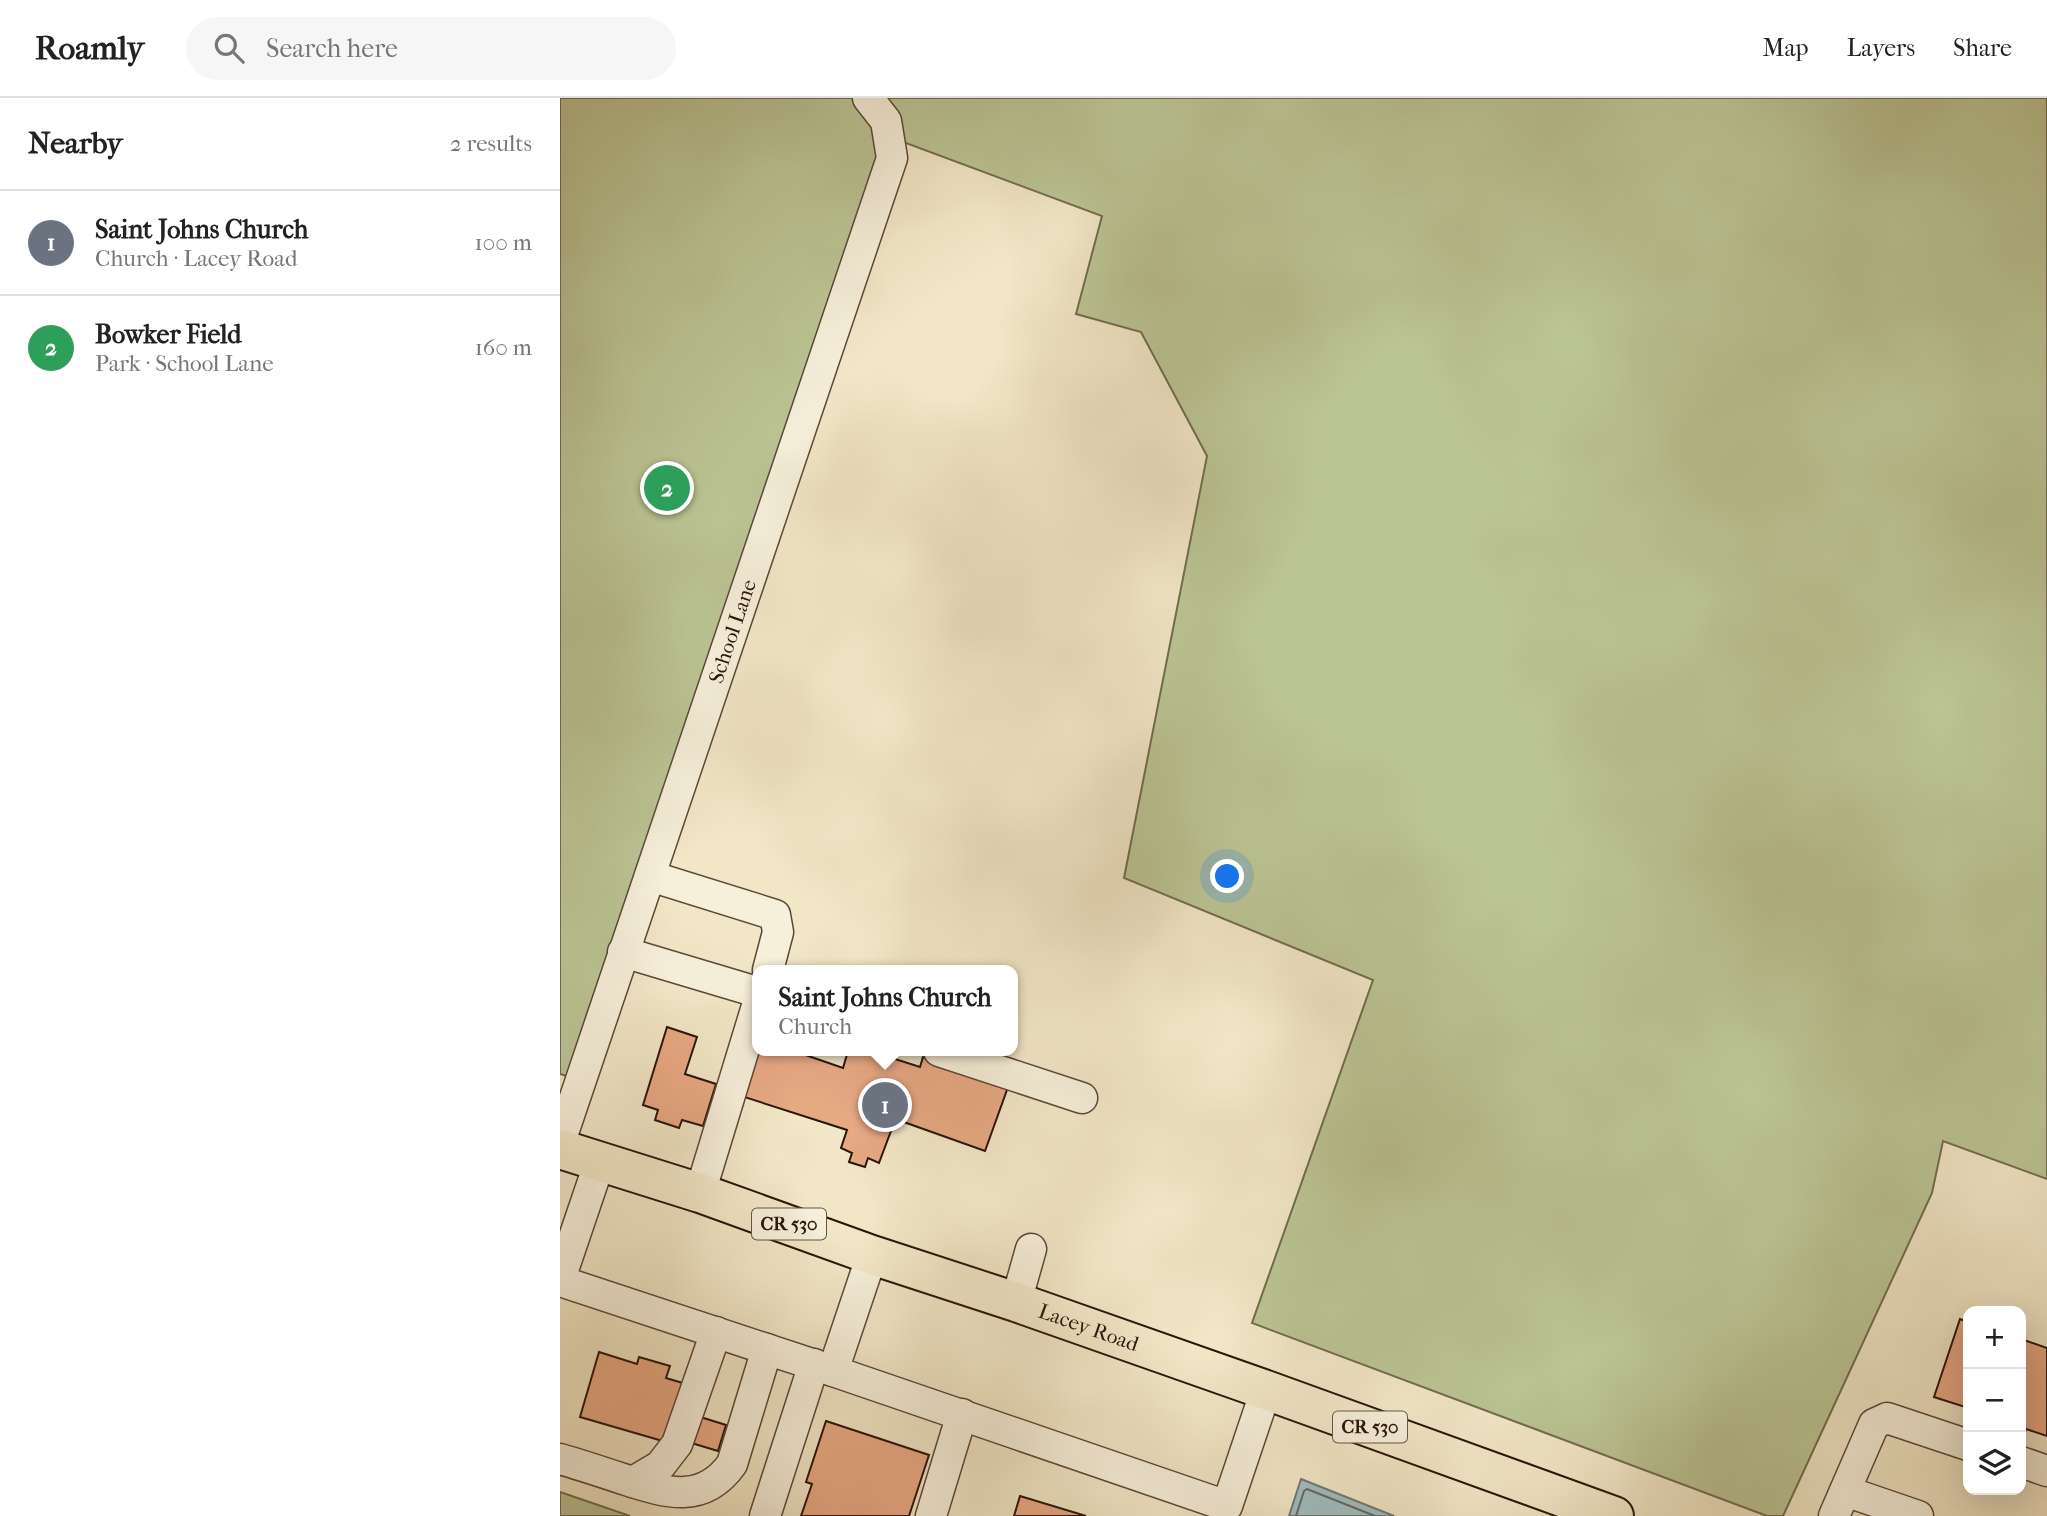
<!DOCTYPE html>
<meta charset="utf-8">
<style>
body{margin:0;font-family:"IM FELL French Canon",serif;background:#f6f6f6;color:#222}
.controls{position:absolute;right:21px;bottom:21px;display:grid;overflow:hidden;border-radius:14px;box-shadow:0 7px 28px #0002}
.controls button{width:63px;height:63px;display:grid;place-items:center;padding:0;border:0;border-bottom:2px solid #e0e0e0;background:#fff;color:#222;font:35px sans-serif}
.you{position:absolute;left:668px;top:779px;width:24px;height:24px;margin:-18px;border:5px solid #fff;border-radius:50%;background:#1a73e8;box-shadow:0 0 0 10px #1a73e833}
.badge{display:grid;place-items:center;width:46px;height:46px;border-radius:50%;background:#8f2418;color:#fff;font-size:23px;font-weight:700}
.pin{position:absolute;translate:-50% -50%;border:4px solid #fff;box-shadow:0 2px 7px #0006}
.popup{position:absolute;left:192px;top:867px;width:266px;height:91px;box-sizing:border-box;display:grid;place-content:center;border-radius:14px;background:#fff;filter:drop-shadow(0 2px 5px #0005);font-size:23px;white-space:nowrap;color:#767676}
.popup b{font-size:26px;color:#222}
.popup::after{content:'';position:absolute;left:50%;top:100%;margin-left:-14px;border:14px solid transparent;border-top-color:#fff}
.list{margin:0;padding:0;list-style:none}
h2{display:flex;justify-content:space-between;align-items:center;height:91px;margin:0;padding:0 28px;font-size:30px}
h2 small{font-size:23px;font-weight:400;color:#767676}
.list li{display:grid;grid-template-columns:46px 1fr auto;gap:21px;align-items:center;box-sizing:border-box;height:105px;padding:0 28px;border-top:2px solid #e0e0e0}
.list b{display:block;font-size:26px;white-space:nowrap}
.list p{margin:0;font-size:23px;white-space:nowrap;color:#767676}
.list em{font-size:23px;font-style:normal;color:#767676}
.icon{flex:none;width:38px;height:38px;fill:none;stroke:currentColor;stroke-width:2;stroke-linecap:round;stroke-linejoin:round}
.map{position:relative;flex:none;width:1487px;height:1418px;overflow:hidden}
header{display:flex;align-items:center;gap:42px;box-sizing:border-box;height:98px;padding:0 35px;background:#fff;border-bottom:2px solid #e0e0e0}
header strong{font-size:33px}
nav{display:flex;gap:38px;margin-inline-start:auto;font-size:24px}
.search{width:490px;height:63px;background:#f6f6f6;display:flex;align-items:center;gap:18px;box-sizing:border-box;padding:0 24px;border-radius:38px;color:#767676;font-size:26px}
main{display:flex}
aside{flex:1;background:#fff}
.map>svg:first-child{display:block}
.green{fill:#bbc494;stroke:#726c4f;stroke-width:2}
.water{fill:#9fbdbf;stroke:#707977;stroke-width:2}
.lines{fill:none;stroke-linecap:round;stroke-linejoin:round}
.shore{stroke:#646864;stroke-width:2}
.building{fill:#e7a884;stroke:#2a140a;stroke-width:2}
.minor-casing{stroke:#5c4839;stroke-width:33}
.major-casing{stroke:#2a140a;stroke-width:42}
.minor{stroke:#f6efda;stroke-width:30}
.major{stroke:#f1e6c6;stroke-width:38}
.labels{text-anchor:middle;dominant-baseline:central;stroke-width:7;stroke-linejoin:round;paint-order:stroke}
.shield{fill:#f6efda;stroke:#675648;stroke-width:2}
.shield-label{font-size:19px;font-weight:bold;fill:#2a140a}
.street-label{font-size:21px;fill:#2a140a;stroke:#f6efda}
</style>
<header>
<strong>Roamly</strong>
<div class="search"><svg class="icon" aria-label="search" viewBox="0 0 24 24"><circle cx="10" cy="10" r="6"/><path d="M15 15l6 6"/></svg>Search here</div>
<nav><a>Map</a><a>Layers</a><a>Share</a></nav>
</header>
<main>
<aside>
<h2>Nearby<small>2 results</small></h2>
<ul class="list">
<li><span class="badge" style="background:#6b7280">1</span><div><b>Saint Johns Church</b><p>Church · Lacey Road</p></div><em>100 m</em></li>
<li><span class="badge" style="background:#2e9e5b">2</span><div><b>Bowker Field</b><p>Park · School Lane</p></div><em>160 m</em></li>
</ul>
</aside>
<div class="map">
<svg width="1487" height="1418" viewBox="0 0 1487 1418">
<rect width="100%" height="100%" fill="#f1e6c6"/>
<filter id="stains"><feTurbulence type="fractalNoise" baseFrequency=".00286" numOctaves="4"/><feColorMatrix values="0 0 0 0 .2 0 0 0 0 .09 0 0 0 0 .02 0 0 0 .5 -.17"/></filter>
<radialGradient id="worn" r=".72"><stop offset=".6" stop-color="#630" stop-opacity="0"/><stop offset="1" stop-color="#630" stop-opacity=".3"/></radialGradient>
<path class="green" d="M0,0H1487V1081L1383,1043L1372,1095L1223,1418H1207L692,1225L813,882L564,780L647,358L581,234L516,216L542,118L330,39L19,982L0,976Z
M0,1394L70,1418H0Z"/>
<path class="water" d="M741,1381L834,1418H729Z"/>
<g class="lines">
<path class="shore" d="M736,1418L744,1393L747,1391L815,1418"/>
</g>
<path class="building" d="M107,929L137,939L125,976L156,986L143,1028L122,1022L119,1030L95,1022L98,1012L83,1007Z
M197,953H234L283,970L288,953H310L360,969L363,959L448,989L425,1053L341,1023L342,1018L337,1017L319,1065L308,1060L305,1069L289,1064L292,1055L281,1050L287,1032L175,996Z
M1400,1221L1408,1224V1310L1374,1299Z
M1461,1241L1487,1250V1338L1466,1331L1463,1340L1461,1339Z
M39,1254L77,1266L79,1259L110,1268L106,1280L126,1286L118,1312L166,1327L158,1353L108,1338L106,1344L20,1319Z
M266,1323L369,1357L349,1418H241L252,1386L246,1384Z
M460,1398L526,1418H454Z"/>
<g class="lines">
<g class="minor-casing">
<g id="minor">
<path d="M90,778L215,817L218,834L208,872"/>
<path d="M63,854L197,894"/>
<path d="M379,953L522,1000"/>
<path id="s1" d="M0,1044L332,60L326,23L308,0"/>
<path d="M140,1095L197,908"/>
<path d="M312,1157L273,1273L667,1408L706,1292"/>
<path d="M0,1181L40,1063"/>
<path d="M0,1183L273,1273"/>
<path d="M456,1204L471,1151"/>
<path d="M0,1361C21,1367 42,1374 63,1381C104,1394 142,1408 172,1366L207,1251"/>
<path d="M1461,1364L1487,1373"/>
<path d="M73,1384L100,1368L117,1346L156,1234"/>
<path d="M1285,1393L1358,1418"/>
<path d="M205,1418L254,1266"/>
<path d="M371,1418L402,1316"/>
<path d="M1274,1418L1314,1326L1327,1320L1408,1347"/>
</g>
</g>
<g class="major-casing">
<g id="major">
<path id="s2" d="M0,1051L140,1095L312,1157L456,1204L706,1292L1054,1418"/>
</g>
</g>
<use href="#minor" class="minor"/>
<use href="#major" class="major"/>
</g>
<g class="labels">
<g class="shield">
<rect x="192" y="1110.5" width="74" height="31" rx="5"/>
<rect x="773" y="1313.5" width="74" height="31" rx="5"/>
</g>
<g class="shield-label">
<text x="229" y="1126">CR 530</text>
<text x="810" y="1329">CR 530</text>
</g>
<g class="street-label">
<text stroke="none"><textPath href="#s1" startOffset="539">School Lane</textPath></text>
<text stroke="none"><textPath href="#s2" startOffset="558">Lacey Road</textPath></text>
</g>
</g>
<rect width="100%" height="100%" filter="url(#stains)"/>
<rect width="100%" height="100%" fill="url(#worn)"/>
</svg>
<div class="controls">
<button>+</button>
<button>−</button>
<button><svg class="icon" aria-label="layers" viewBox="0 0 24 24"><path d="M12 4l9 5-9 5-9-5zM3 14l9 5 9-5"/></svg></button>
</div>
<div class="you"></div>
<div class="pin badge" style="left:325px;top:1007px;background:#6b7280">1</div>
<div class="popup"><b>Saint Johns Church</b>Church</div>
<div class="pin badge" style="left:107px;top:390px;background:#2e9e5b">2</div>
</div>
</main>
